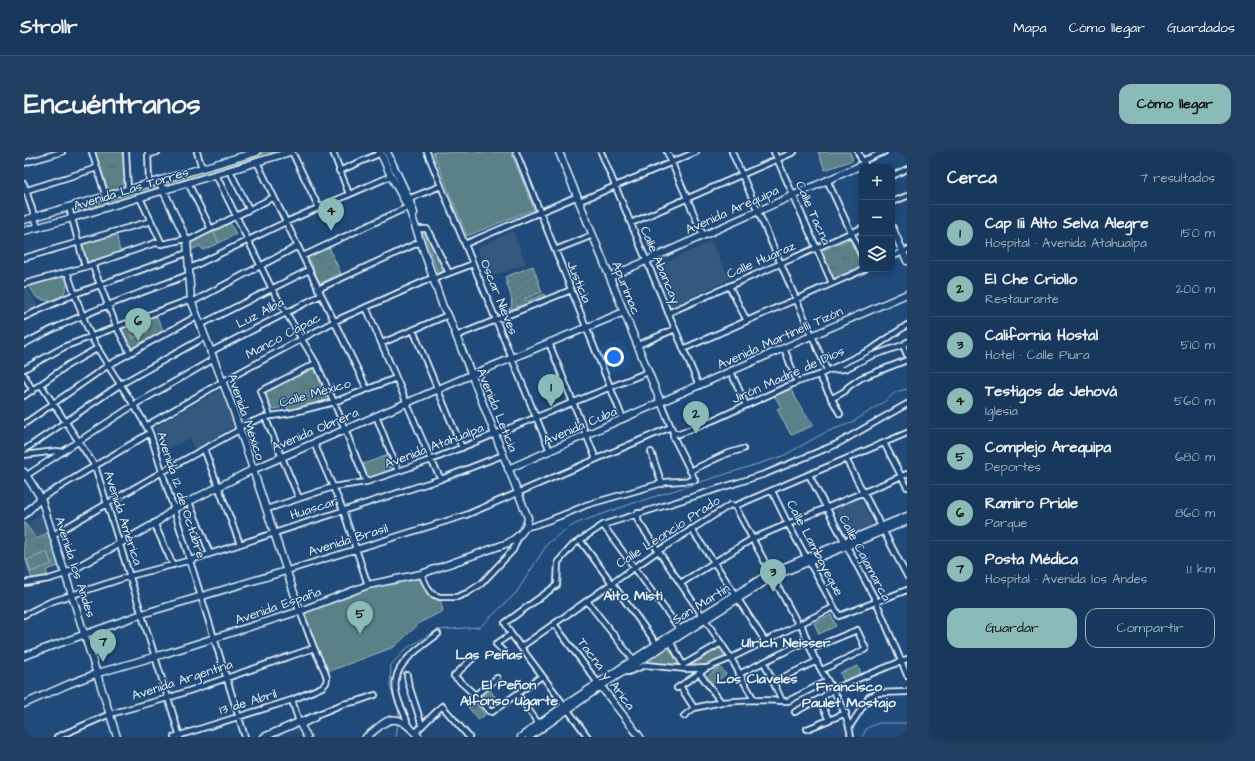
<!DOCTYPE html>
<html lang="es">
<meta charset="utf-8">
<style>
body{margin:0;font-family:"Architects Daughter",sans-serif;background:#203f62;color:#f1f3f6}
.controls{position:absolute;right:12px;top:12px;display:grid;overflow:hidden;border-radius:8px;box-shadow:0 2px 6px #0003}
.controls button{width:36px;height:36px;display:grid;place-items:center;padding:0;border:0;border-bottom:1px solid #365272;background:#17385c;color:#f1f3f6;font:20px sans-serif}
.you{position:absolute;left:590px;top:205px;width:14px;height:14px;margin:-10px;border:3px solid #fff;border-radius:50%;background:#1a73e8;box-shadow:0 0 0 6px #1a73e833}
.badge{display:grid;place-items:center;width:26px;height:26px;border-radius:50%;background:#8bbbb9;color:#111;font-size:13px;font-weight:700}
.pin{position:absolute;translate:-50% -33px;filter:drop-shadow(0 1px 2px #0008)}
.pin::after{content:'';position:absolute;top:21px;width:14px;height:12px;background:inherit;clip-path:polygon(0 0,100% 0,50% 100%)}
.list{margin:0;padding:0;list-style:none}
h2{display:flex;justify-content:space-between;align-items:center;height:52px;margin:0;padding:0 16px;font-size:17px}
h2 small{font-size:13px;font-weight:400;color:#9eacbb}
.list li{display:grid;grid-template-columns:26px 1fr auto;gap:12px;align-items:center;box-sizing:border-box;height:56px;padding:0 16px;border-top:1px solid #365272}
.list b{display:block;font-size:15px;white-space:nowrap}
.list p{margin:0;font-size:13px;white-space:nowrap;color:#9eacbb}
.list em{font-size:13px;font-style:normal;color:#9eacbb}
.actions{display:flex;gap:8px;padding:12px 16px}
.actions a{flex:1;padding:9px 0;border:1px solid #8bbbb9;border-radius:12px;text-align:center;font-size:14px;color:#8bbbb9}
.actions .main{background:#8bbbb9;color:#111}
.icon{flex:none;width:22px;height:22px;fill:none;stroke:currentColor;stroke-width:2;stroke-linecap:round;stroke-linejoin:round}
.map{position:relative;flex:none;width:883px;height:585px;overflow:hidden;border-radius:12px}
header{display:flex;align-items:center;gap:24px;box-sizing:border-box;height:56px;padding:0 20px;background:#17385c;border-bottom:1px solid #365272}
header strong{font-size:19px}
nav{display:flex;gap:22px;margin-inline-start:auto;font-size:14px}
.intro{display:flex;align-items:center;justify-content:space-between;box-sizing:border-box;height:96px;padding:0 24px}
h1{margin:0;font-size:28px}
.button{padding:10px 18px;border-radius:12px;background:#8bbbb9;color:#111;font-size:14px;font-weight:700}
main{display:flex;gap:24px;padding:0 24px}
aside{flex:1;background:#17385c;border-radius:12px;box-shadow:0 2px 6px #0003}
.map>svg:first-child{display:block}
.built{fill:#35587e}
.grass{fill:url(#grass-dots);stroke:#a1b9c0}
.park{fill:url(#park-tufts);stroke:#a1b9c0}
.pitch{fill:#5a8187;stroke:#a1b9c0}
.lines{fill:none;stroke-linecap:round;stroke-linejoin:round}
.stream{stroke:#83a7c1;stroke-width:1}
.street-casing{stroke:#e8f1f8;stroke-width:8}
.secondary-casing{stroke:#e8f1f8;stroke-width:9}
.street{stroke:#1f4a7a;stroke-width:4.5}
.secondary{stroke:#1f4a7a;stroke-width:6}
.labels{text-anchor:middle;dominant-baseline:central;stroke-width:3;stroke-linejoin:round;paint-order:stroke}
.street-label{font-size:13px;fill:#e8f1f8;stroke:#1f4a7a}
.neighbourhood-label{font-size:14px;font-weight:bold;fill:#e8f1f8;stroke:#1f4a7a}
</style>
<header>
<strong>Strollr</strong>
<nav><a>Mapa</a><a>Cómo llegar</a><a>Guardados</a></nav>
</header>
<div class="intro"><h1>Encuéntranos</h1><a class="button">Cómo llegar</a></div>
<main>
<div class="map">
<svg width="883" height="585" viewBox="0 0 883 585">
<defs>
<pattern id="grass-dots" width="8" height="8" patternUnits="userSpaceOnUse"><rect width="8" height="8" fill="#5a8187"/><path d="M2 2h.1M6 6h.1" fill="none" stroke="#51676c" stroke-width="1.8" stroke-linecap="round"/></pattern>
<pattern id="park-tufts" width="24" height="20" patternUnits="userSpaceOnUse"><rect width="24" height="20" fill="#5a8187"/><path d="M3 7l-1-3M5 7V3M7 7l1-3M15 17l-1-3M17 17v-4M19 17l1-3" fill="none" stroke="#51676c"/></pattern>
</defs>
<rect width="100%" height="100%" fill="#1f4a7a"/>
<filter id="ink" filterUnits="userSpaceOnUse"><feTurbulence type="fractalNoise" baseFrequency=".025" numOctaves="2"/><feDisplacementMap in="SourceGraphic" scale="8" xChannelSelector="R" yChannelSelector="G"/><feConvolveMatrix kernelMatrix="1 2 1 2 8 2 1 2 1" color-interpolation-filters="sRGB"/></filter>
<g filter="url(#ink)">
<path class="built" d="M489,79L502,112L464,125L453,96Z
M687,89L706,127L648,154L632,115Z
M3,136L14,155L0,164V137Z
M196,238L203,250L209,275L171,299L166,286L137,300L131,275Z
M836,345L849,372L824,384L811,357Z
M18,361L24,379L14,387L4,372Z"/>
<path class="grass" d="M242,0H259L146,33L141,34L139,32L140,30Z
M130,33L133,34L134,36L128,40L51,63L49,62L48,58L50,57Z
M509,114L518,140L501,147L502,149L520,142L521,144L485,158V157L488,154L487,149L488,148L481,125Z
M697,495L704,506L680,514L664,515Z"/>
<path class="park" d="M71,0H100L104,35L85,41Z
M402,77L422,119L414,122L398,78Z
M189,79L195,91L179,98L176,94L167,98L166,91Z
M826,87L838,115L810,128L797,99Z
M305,95L317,122L296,131L284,105Z
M132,163L140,180L108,199L98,177Z
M290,215L304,249L264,259L263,254L247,258L240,239Z
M0,370L13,387L24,380L25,381L35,414L22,418L24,424L8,428L0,401Z
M450,547L461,563L454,568L442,552Z"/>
<path class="pitch" d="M409,0H487L510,57L443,84Z
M794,0H826L829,8L801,18Z
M206,71L212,82L195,91L189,79Z
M92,80L96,100L61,112L56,91Z
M42,123L44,129L39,146L29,150L13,146L5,134Z
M120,170L124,180L109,186L105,176Z
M766,236L779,259L790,273L767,283L753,257L757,255L750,243Z
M364,303L369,318L344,327L339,312Z
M23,400L28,412L7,420L3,408Z
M395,425L405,444L416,447L419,459L397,470L370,495L303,520L279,460L345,435Z
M807,463L812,474L795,482L790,471Z
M643,495L657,514L620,510Z
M834,514L837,522L820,529L816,521Z
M696,515L702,522L688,533L682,525Z
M466,538L475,550L467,557L457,545Z"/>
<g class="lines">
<path class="stream" d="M374,566L375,559L366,535L367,513L383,496L413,478L456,475L492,441L524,391L538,380L553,371L607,352L759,304L802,280L827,271L860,250L872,240L883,237
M372,585L374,572
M838,585L843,576L855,571H883"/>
<g class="street-casing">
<path id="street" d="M68,0L82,45
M102,0L104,38
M124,0L125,32
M173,0L178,16
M268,0L295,56
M309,0L325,42
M403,0L526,299
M492,0L599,267
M577,0L675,234
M643,0L679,83
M708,0L803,218L821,217L847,204L879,193L883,190
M750,0L808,131
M834,0L839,11
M124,3L133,0
M838,9L860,0
M233,10L343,237
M0,11L38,0
M206,19L225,57
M315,19L357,1
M192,23L248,137L292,211L310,250L342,330
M868,24L883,17
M803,28L838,104
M164,31L187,77
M0,32L14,76
M0,39L73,16
M116,46L138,92
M384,47L417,34
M556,49L672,0
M868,50L883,44
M45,55L61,115
M607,71L770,0
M395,77H403L425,121
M163,89L250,45
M441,92L554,44
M531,98L569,83
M279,104L386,54
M868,105L883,98
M0,106L127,69
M68,112L93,176L106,201
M164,117L262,70L367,24
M43,120C51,142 58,165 68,186C85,219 109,248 126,281L221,585
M0,132L61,115L131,91L138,92L162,87
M705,134L723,169
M294,137L396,90
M342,155L407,308L417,327
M644,161L838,76
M0,165L51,142L163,101
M176,173L285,118
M389,178L438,296
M432,184L547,138
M358,191L424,163
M525,191L572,307
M0,192C52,163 109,144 164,123
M614,193L651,177
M879,193L883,203
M760,196L773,230
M659,197L841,117
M186,200L297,143
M0,217L42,194L162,149L172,148L274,94
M707,220L722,253
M0,223L9,239
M795,223L816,262
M17,233L71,314L144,546L156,585
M0,244L44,213L74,196
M807,247L821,239L824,235L837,226L883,208
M246,264L237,239L292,211
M352,264L374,319
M241,265L275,346
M0,272L83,214L173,164
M122,274L198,230L311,169L408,126H412L449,112
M214,275L241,265L267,261L310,250L372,226
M649,280L655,282L692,267L773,230L795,223L848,197L883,173
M290,291L319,358L344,433
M860,291L883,335
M180,297L216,392
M0,298L97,232L181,185
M627,300L638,332
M0,303L32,299L39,300
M822,307L883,424
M666,319L702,302L719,297
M785,323L852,449L883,523
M0,325L110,253L190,207
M748,339L764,372L815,464L883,438
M17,346L126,281
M165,350L179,384L186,402
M711,354L774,472
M243,357L309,335L342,330L407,308L624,220
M614,361V369L707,506L730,548
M130,371L149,413
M579,373L657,479
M502,375C508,376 554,357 562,353L642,330L671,328L649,284V280L637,251
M667,377L690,410L741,489
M29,383L138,320L215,278
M556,388L635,495
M262,419L442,363L647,275
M397,422L405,438L408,442L416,445H433L443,441L457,432L489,398L495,384
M0,431L25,427L41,422
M657,431L728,387L883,322
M563,449L611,510
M0,463L26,450L48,443L106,424L167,408L417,327L479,303
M777,471C781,484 786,496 792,509C806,534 823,556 827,585
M530,472L574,531
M646,489L659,513L697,491
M497,495L634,399L706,353L711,354L883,281
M787,497L833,478L842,497L798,518
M480,500L472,492L487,482
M449,506L430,524L451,543L465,559L468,560L472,557L518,524
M740,510L758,549
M600,519L604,520L622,513L662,517L683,516L707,506L810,455
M676,522L697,550
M715,522L783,489
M383,523L384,530L398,574
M749,530L793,509
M656,534L670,556
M653,536L683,516
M493,542L517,575
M795,547L805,568
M268,548L275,570L319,552L334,549L351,543
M444,549L473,526
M771,560L799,545L809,537L883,507
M660,564L670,556L697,550L730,548L764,549L803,529
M383,572V569C378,556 369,541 372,527C375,508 400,493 414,482
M277,573L291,566
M826,574L845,545L854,541L883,540
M783,577L822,561
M392,583L394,578L418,554L445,585
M33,585L86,562L144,546L290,496
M150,585L268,548L298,535L302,531L303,526L301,520L290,496L276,459
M564,585L487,482L481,471L533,433L534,410L549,393L579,373L741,322L813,292L883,252"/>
</g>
<g class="secondary-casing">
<path id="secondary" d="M363,0L385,47L390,61
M535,0L637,251
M135,29L163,89L167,148L208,254L276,459
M0,68L233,0
M868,75L883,109
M0,79L48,66L266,0
M586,125L840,12L841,15
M484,317L883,142
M0,320L17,346L93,585
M0,363L17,346
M41,422L132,371L150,357L228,318L447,223L600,160
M0,504L118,462L262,419
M575,532L616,585
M0,552L45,532L74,521L140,502L276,459L344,433L397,422L484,391C494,385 502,379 504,366L424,163L419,155L386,59L367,24L356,0
M240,585L275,570L283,585
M342,585C348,581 354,575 360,571C374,561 386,575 395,585
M497,585L540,554L633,492L746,421L883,364
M505,585L577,534L748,425L883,369"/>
</g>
<use href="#street" class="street"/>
<use href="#secondary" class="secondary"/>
</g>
</g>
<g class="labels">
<g class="street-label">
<text transform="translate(107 37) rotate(-17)">Avenida Las Torres</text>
<text transform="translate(708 58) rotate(-24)">Avenida Arequipa</text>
<text transform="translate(789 61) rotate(66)">Calle Tacna</text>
<text transform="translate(737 108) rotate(-24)">Calle Huaraz</text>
<text transform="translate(636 113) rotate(67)">Calle Abancay</text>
<text transform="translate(555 130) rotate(68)">Justicia</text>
<text transform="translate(602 136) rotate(68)">Apurímac</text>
<text transform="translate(475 145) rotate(68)">Oscar Nieves</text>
<text transform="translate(236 161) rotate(-27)">Luz Alba</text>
<text transform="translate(259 184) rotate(-28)">Manco Cápac</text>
<text transform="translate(756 186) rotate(-24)">Avenida Martinelli Tizón</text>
<text transform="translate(764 223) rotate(-24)">Jirón Madre de Dios</text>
<text transform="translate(291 241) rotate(-16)">Calle México</text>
<text transform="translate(473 258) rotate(68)">Avenida Leticia</text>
<text transform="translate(222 265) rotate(71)">Avenida México</text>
<text transform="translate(556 274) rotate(-23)">Avenida Cuba</text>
<text transform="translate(291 278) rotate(-23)">Avenida Obrera</text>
<text transform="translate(410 294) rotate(-21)">Avenida Atahualpa</text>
<text transform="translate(157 343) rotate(72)">Avenida 12 de Octubre</text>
<text transform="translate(290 356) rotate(-18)">Huascar</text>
<text transform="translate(99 366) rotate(72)">Avenida América</text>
<text transform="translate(644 380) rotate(-33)">Calle Leoncio Prado</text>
<text transform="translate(324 388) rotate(-17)">Avenida Brasil</text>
<text transform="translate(791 396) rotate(62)">Calle Lambayeque</text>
<text transform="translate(841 406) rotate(62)">Calle Cajamarca</text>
<text transform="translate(51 415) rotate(72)">Avenida los Andes</text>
<text transform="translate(677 452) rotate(-32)">San Martín</text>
<text transform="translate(254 454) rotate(-19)">Avenida España</text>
<text transform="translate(582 522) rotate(53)">Tacna y Arica</text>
<text transform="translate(158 528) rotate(-18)">Avenida Argentina</text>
<text transform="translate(224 550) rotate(-17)">13 de Abril</text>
</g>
<g class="neighbourhood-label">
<text x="609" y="444">Alto Misti</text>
<text x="762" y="491">Ulrich Neisser</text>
<text x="465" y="503">Las Peñas</text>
<text x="733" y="527">Los Claveles</text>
<text x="485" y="533">El Peñon<tspan x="485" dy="16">Alfonso Ugarte</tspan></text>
<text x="825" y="535">Francisco<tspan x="825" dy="16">Paulet Mostajo</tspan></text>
</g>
</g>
</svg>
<div class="controls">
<button>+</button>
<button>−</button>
<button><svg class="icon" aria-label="layers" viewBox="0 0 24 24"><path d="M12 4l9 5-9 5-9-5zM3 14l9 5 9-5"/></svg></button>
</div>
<div class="you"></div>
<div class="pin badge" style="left:527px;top:255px">1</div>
<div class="pin badge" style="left:672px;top:282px">2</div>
<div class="pin badge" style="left:749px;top:440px">3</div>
<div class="pin badge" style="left:307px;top:79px">4</div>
<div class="pin badge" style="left:336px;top:482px">5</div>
<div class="pin badge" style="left:114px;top:189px">6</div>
<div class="pin badge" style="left:79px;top:510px">7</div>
</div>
<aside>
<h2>Cerca<small>7 resultados</small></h2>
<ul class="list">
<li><span class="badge">1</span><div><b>Cap Iii Alto Selva Alegre</b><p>Hospital · Avenida Atahualpa</p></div><em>150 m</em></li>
<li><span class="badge">2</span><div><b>El Che Criollo</b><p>Restaurante</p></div><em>200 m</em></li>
<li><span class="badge">3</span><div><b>California Hostal</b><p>Hotel · Calle Piura</p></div><em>510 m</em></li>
<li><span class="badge">4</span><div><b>Testigos de Jehová</b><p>Iglesia</p></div><em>560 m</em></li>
<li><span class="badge">5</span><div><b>Complejo Arequipa</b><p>Deportes</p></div><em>680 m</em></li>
<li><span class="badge">6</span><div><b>Ramiro Priale</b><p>Parque</p></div><em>860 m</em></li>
<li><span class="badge">7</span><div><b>Posta Médica</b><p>Hospital · Avenida los Andes</p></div><em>1.1 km</em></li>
</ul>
<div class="actions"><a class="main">Guardar</a><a>Compartir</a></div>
</aside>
</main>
